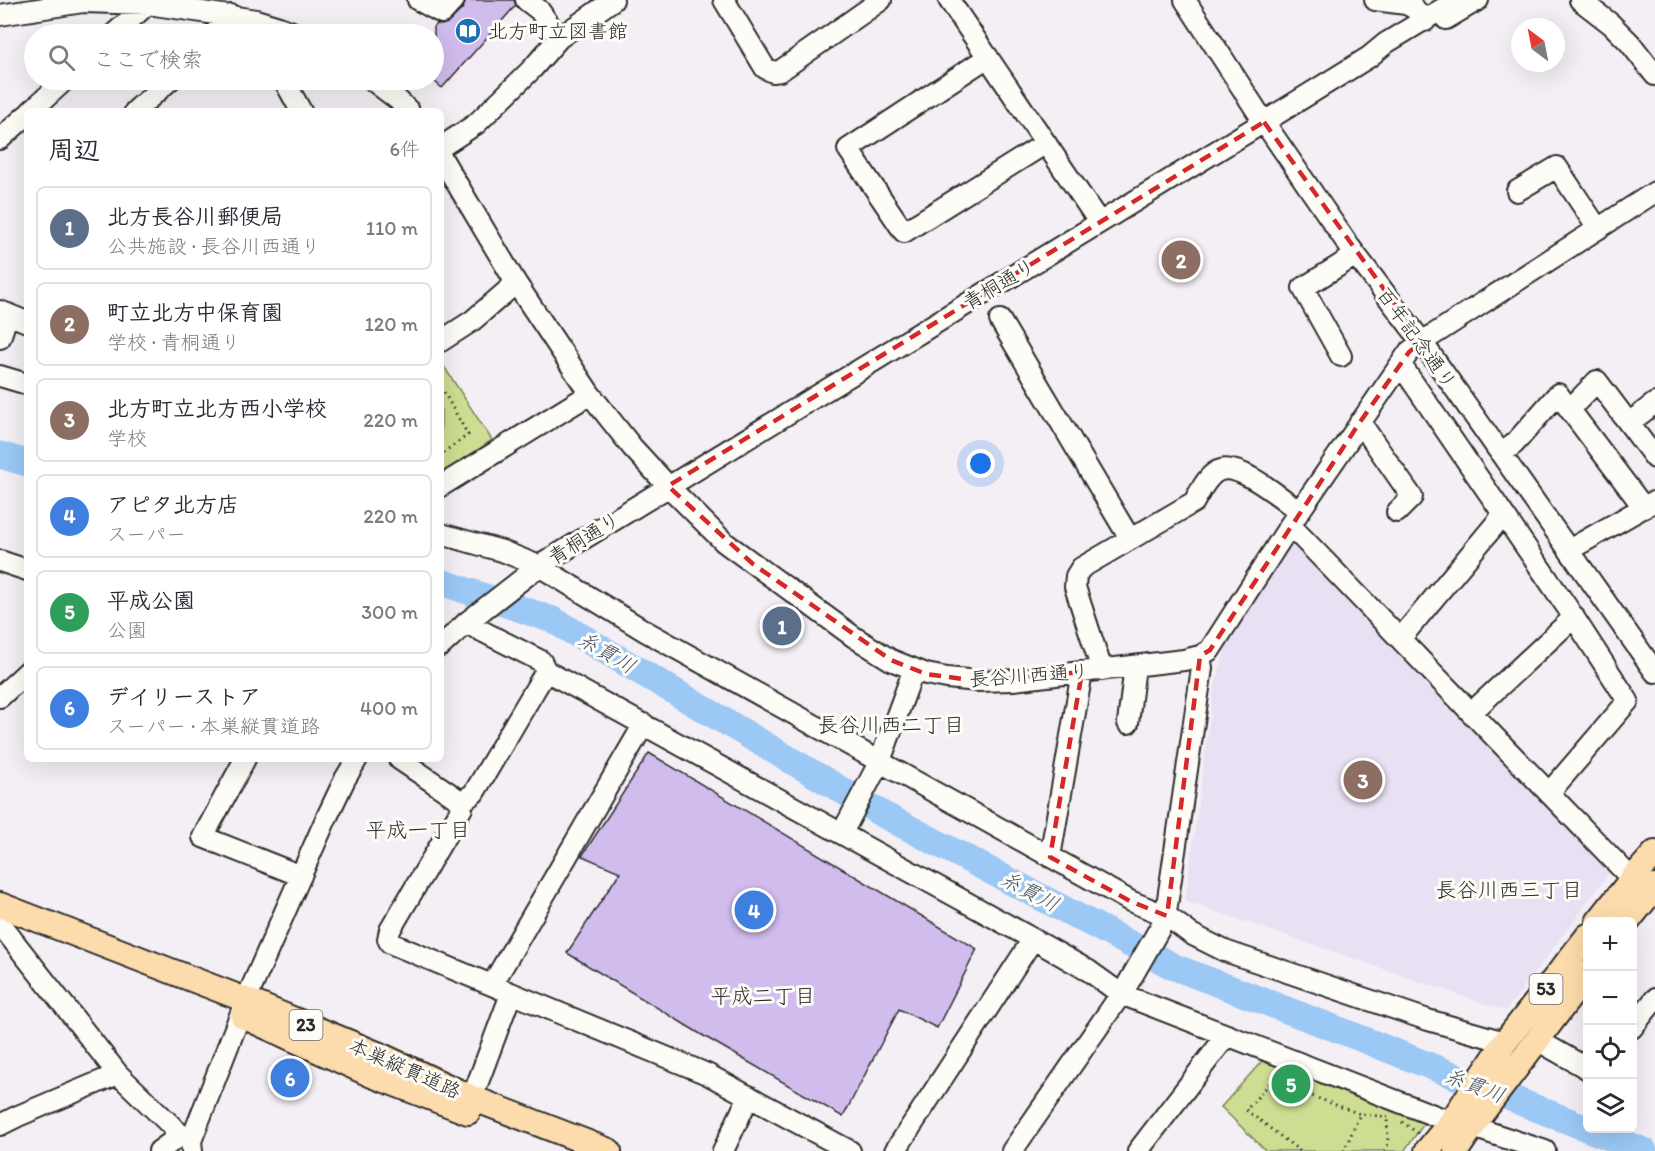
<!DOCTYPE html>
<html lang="ja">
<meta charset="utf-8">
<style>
body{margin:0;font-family:Itim,"Klee One",sans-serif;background:#f7f7f7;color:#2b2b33}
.controls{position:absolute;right:18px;bottom:18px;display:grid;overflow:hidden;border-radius:9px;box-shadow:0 6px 24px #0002}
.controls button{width:54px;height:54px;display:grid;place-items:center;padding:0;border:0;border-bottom:2px solid #e1e1e2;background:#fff;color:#2b2b33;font:30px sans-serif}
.compass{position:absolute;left:1511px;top:18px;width:54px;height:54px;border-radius:50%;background:#fff;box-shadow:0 6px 24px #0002;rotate:328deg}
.you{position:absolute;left:981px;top:464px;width:21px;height:21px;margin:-15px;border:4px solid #fff;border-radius:50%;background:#1a73e8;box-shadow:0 0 0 9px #1a73e833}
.badge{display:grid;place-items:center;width:39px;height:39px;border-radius:50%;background:#1f6fb2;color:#fff;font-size:20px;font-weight:700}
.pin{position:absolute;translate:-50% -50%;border:3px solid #fff;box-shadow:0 2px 6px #0006}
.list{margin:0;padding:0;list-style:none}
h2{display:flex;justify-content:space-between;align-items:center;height:78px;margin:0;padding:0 24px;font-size:26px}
h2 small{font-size:20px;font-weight:400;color:#7c7c81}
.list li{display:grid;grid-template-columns:39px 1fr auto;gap:18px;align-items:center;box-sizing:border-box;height:84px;margin:0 12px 12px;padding:0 12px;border:2px solid #e1e1e2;border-radius:9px}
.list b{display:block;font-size:22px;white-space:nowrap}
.list p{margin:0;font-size:20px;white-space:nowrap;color:#7c7c81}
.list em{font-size:20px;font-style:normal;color:#7c7c81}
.icon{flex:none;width:33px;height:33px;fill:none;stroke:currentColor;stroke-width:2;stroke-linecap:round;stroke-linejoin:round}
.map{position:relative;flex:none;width:1655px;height:1151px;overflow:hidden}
.search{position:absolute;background:#fff;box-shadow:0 6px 24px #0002;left:24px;top:24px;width:420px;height:66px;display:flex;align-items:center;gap:15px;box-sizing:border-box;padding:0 21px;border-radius:33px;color:#7c7c81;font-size:22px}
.panel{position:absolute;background:#fff;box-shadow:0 6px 24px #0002;left:24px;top:108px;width:420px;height:654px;border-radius:9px}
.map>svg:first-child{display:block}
.built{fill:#e9e0f3}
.green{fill:#cddd91;stroke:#7c845e;stroke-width:1.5}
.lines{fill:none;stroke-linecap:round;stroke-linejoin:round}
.river{stroke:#9bc8f5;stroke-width:27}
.building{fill:#d0bced;stroke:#2b2b2b;stroke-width:1.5}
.minor-casing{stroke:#2b2b2b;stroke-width:24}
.major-casing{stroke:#2b2b2b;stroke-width:28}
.path{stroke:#2b2b2b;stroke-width:3;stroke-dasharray:1.5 4.5;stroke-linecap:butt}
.minor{stroke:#fdfcf7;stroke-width:20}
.major{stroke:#fcdcac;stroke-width:24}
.marked{fill:none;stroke:#d62828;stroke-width:4.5;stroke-dasharray:12 8;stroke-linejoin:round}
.labels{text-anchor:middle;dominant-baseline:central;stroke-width:6;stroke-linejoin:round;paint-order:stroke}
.shield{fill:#fdfcf7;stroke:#6a6a68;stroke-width:1.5}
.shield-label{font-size:18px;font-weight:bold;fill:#2b2b2b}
.poi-label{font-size:20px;fill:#2b2b2b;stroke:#fdfcf7;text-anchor:start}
.street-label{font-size:20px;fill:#2b2b2b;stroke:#fdfcf7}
.water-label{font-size:21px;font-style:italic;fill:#4d5a68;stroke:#fdfcf7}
.neighbourhood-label{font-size:21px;fill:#2b2b2b;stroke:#fdfcf7}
</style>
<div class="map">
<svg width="1655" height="1151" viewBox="0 0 1655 1151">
<rect width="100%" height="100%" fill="#f4eff5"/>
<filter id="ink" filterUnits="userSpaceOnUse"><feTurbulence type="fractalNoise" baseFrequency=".0167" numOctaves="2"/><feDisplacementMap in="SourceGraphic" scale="12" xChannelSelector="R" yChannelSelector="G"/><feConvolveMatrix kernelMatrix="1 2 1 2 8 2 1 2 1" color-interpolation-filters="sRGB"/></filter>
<g filter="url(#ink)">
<path class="built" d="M1297,541L1611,871L1506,1011L1185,901L1214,688L1228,640L1291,542Z"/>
<path class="green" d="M441,362L492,440L441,475Z
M1262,1061L1433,1112L1404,1151H1266L1221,1107Z"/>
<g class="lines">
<path class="river" d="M0,455L27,463
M441,582L553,620L882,814L1174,967L1347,1033L1644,1151"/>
</g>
<path class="building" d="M466,0H514L516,5L442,88L434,81V27L437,24L442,25L450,21L463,8Z
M649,753L977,949L937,1028L899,1009L843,1117L702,1035L567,953L620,872L582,856Z"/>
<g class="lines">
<g class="minor-casing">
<path id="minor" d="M418,0L442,13L454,0
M526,0L539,10L559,38
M724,0L765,68L773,72L780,71L881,0
M949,0L1099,222
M1185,0L1264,122L1349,246L1422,342L1655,672
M1375,0L1406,4L1414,8L1425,21
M1580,0L1611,24L1630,43L1655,75
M0,15L83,2L148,4L256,20L279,27L297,34
M1446,19L1478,0
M114,34L152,0
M214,34L231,15
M988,57L848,149L904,232L1046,143
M284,80L301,111
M372,80L397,99L409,111
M31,111L65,80
M135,111L170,80
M0,139L27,115
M441,147L476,124L532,69L559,38L613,0
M441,157L516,283L590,394L632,447L668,486L724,542L854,637L891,660L926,674L947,678L978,681L1013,680L1184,660L1200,656
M1517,191L1557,167L1598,229
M0,311L27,322
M1000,320L1130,539
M0,338L8,314
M441,341L472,321L516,283
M1341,356L1303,288L1356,255
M1401,365L1569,610L1628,701L1549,793
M0,376L27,384
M1570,409L1597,381L1655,458
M1360,422L1412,497L1397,512
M1629,423L1655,403
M1501,454L1514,444L1558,394L1644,508
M441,486L590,394
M1290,525L1632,879
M441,534L502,551L539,566L645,631L1130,901L1167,916L1191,934L1225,951L1428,1020L1505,1042
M1569,550L1653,502
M0,561L27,570
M466,623L541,661L546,671L1033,939L1089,971L1121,994L1451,1122L1473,1127L1545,1151
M1400,639L1503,515
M441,646L466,623L539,566L1264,122L1369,57L1386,43L1457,0
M1102,670L1075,587L1076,576L1081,568L1194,502C1200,492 1208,473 1221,470C1242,464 1282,499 1299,511
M0,697L27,672
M1471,713L1574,617
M1128,723L1135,666
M245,759L203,837L301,876
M399,759L462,802V808L390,930L388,939L390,943L707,1074L850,1151
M462,802L474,793L546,671
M842,833L880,761L914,669
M1050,857L1082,672
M0,924L118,1074L181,1135
M492,985L644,724
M1632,1028L1655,999
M1537,1040L1588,1069
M472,1098L511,994
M0,1125L18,1116L118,1074
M159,1151L181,1135L191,1141
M192,1151L191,1141L246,1000L325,821L345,779L357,759
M723,1151L749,1096
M895,1151L1033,939
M1012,1151L1126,987L1165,919L1202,668L1200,656L1210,650L1290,525L1409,352L1422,342L1655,192
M1138,1151L1227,1035"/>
</g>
<g class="major-casing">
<path id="major" d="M0,905L246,1000L382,1056L472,1098L609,1151
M1598,922L1632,879L1655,853
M1627,922L1655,887
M243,1016L372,1075L468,1112
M1427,1151L1451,1122L1505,1042L1588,936
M1456,1151L1482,1113L1588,973"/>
</g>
<path class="path" d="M441,387L468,435L441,454
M1402,1122L1419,1134
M1300,1151L1246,1110L1272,1081L1360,1114L1388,1117
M1344,1151L1360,1114
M1384,1151L1388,1144L1387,1117"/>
<use href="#minor" class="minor"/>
<use href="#major" class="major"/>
</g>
</g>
<path class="marked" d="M1264,122L1422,342L1409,352L1360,422L1210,650L1200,656L1167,916L1130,901L1050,857L1082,672L978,681L926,674L891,660L753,564L668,486Z"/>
<defs>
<g id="library-disc" transform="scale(1.35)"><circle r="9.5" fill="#1f6fb2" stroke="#fdfcf7"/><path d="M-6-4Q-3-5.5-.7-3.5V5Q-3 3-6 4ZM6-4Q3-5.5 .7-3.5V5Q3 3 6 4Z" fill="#fff"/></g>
</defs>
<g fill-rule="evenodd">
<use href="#library-disc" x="468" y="31"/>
</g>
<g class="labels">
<g class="shield">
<rect x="1529.5" y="974" width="33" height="30" rx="4.5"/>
<rect x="289.5" y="1010" width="33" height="30" rx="4.5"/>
</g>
<g class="shield-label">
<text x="1546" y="989">53</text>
<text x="306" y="1025">23</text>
</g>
<g class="poi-label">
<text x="488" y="31">北方町立図書館</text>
</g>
<g class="street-label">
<text transform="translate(999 284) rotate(-31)">青桐通り</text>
<text transform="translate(1417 338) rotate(54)">百年記念通り</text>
<text transform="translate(584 538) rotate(-32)">青桐通り</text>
<text transform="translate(1029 675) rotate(-4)">長谷川西通り</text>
<text transform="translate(405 1068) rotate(24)">本巣縦貫道路</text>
</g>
<g class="water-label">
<text transform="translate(607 652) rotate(30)">糸貫川</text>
<text transform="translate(1030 891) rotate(28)">糸貫川</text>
<text transform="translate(1475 1085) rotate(21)">糸貫川</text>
</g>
<g class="neighbourhood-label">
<text x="891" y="724">長谷川西二丁目</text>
<text x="418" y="829">平成一丁目</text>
<text x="1509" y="889">長谷川西三丁目</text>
<text x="763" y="995">平成二丁目</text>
</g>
</g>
</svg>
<div class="controls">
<button>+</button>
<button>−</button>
<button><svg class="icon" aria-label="locate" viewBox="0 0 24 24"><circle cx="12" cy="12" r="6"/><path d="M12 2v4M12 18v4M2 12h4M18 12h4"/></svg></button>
<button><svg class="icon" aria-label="layers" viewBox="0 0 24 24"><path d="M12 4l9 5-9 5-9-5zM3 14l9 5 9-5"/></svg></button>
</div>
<svg class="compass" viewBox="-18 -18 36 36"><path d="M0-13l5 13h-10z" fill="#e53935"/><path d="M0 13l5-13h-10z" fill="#7c7c81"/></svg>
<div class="you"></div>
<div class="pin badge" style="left:782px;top:626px;background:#5c6f8a">1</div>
<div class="pin badge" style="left:1181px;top:260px;background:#8d6e63">2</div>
<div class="pin badge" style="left:1363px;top:780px;background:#8d6e63">3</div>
<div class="pin badge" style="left:754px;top:910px;background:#3f7fe0">4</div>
<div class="pin badge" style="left:1291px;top:1084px;background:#2e9e5b">5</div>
<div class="pin badge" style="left:290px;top:1078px;background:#3f7fe0">6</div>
<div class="search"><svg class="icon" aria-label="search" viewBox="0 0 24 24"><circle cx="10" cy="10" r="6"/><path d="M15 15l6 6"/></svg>ここで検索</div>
<section class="panel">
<h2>周辺<small>6件</small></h2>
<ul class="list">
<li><span class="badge" style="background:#5c6f8a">1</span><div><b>北方長谷川郵便局</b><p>公共施設 · 長谷川西通り</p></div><em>110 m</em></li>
<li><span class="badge" style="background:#8d6e63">2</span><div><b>町立北方中保育園</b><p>学校 · 青桐通り</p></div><em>120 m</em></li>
<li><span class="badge" style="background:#8d6e63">3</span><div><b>北方町立北方西小学校</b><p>学校</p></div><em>220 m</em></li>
<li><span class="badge" style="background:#3f7fe0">4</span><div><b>アピタ北方店</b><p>スーパー</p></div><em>220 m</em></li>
<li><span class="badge" style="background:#2e9e5b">5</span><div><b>平成公園</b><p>公園</p></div><em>300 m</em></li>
<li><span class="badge" style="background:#3f7fe0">6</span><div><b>デイリーストア</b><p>スーパー · 本巣縦貫道路</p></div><em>400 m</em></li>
</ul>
</section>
</div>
